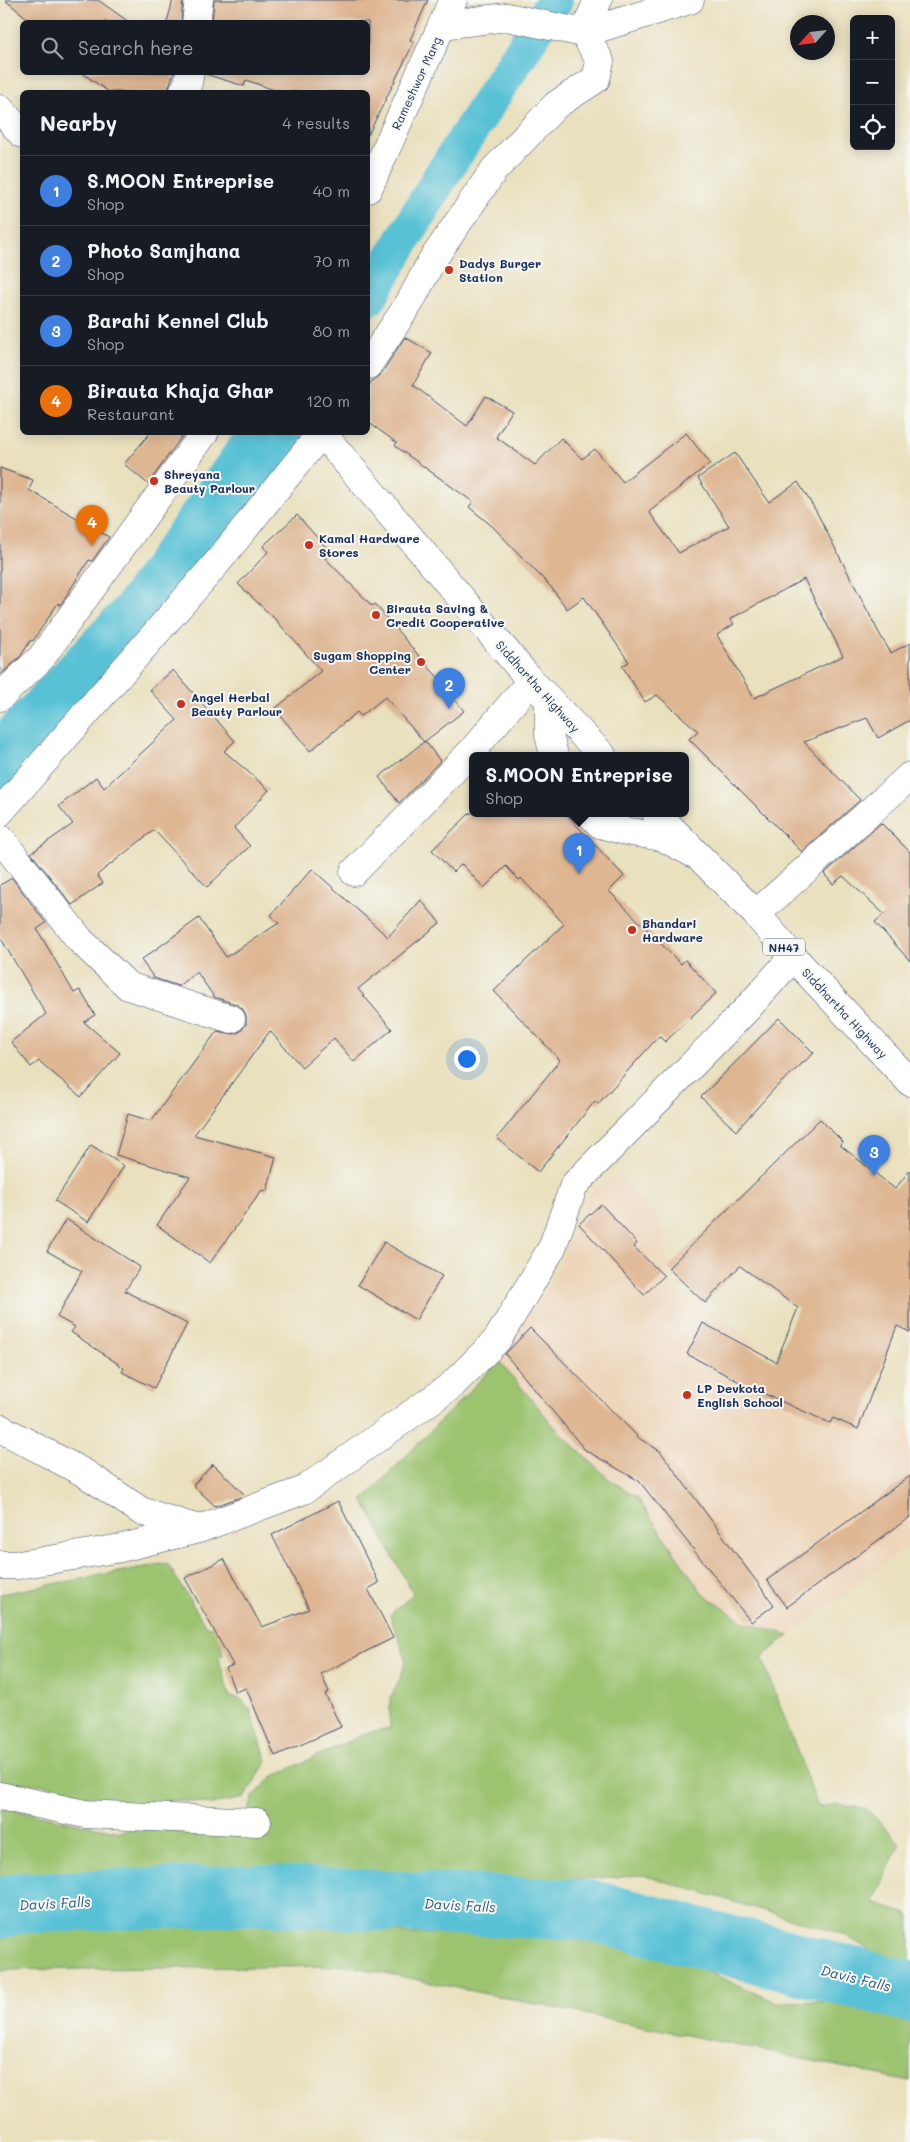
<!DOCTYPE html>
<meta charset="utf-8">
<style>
body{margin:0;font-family:Mali,sans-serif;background:#20242c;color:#f1f3f6}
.controls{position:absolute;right:15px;top:15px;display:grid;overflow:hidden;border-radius:8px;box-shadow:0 2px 12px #0003}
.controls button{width:45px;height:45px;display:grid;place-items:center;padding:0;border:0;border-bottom:1px solid #363941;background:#171b24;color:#f1f3f6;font:25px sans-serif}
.compass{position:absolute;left:790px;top:15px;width:45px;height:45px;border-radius:50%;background:#171b24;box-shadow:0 2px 12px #0003;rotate:243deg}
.you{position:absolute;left:466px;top:1058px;width:18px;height:18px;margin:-12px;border:4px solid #fff;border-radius:50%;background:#1a73e8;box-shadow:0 0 0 8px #1a73e833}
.badge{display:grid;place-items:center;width:32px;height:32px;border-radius:50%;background:#c8321e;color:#fff;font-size:16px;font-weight:700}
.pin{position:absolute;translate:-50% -41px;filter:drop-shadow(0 1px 2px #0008)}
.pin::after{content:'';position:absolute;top:26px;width:18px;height:15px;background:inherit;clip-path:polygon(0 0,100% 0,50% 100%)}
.popup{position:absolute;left:469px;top:752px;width:220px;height:65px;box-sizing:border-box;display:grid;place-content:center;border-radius:8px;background:#171b24;filter:drop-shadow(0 1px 4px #0005);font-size:16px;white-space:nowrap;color:#9ea1a6}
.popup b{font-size:19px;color:#f1f3f6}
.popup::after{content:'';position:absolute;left:50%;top:100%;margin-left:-10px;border:10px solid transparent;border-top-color:#171b24}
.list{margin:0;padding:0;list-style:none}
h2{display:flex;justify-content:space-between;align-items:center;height:65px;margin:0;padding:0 20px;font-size:21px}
h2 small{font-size:16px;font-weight:400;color:#9ea1a6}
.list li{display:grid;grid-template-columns:32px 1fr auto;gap:15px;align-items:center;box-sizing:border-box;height:70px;padding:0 20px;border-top:1px solid #363941}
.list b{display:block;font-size:19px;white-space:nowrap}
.list p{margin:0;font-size:16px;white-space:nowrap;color:#9ea1a6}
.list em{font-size:16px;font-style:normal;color:#9ea1a6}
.icon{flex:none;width:28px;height:28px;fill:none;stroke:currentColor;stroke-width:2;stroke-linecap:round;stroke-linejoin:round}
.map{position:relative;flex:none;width:910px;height:2142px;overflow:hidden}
.search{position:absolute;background:#171b24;box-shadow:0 2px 12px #0003;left:20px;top:20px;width:350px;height:55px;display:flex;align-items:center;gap:12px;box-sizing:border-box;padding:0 18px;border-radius:8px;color:#9ea1a6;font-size:19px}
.panel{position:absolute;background:#171b24;box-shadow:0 2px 12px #0003;left:20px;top:90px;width:350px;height:345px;border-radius:8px}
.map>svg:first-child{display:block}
.built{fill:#eed6bb}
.green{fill:#9bc36f;stroke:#5b7966}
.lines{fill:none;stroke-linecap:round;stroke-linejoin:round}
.canal{stroke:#59c1d6;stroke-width:36}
.river{stroke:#59c1d6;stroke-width:61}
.building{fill:#deb692;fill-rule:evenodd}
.minor-casing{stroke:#3a4a6c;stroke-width:29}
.highway-casing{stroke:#3a4a6c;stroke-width:29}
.minor{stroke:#fff;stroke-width:28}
.highway{stroke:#fff;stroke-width:28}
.poi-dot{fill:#c8321e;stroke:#f6f6f2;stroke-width:2}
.labels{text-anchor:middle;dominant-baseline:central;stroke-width:4;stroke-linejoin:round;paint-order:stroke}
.shield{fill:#f6f6f2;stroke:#5d6b8a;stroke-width:1}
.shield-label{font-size:11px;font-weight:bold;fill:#1b2f5e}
.street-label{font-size:12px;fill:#1b2f5e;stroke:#f6f6f2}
.poi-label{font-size:12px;font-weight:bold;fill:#1b2f5e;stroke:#f6f6f2;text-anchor:start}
.water-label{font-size:14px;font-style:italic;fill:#2e5b82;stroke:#f6f6f2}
</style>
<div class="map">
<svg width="910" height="2142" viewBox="0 0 910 2142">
<rect width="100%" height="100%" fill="#f6f6f2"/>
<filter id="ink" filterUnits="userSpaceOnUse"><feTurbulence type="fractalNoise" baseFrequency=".02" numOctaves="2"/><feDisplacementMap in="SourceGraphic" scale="10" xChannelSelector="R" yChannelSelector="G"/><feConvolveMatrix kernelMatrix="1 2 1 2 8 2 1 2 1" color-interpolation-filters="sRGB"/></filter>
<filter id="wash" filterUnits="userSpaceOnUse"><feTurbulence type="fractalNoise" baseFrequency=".0096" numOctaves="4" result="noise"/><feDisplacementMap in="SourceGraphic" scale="20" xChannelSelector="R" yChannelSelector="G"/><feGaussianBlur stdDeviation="1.12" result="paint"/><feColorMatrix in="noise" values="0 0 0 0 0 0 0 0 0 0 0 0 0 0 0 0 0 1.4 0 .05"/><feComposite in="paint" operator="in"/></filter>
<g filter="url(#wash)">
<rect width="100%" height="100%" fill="#e9e0bd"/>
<path class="built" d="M619,1175L660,1221L672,1289L705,1305L767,1354V1363L877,1407L910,1423V1545L789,1635L744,1622L703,1594L637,1497L610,1480L559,1432L499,1361L509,1329L544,1295L560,1264L592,1189Z"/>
<path class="green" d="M499,1361L559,1432L610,1480L637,1497L703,1594L744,1622L789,1635L762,1657L818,1807L837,1804L867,1809L900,1843L873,1903L910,1915V1975L843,1934L643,1875L403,1891L272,1887L53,1894L0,1902V1807L120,1832L155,1826L239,1829L254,1796L272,1777L366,1733L390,1728V1698L401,1677L406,1659L390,1615L413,1594L363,1500Z
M167,1563L206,1626L217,1628L223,1655L218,1657L230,1697L240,1698L250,1709L267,1761L244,1798L212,1804L177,1800L130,1805L93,1799L47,1785L0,1781V1594Z
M12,1912H276L409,1934L490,1933L601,1939L700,1968L776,2002L878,2001L910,2014V2081L350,1966L0,1970V1915Z"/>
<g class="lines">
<path class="canal" d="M368,299L441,176L555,0"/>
<path class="river" d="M0,765L140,617L272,432
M0,1908L19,1903L263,1895L594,1911L910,1992"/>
</g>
<g id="blocks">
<path class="building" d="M5,0H98L129,22H32Z
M173,0H183L181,22H167Z
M214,0H428L410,40L414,42L368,135V92H280L246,80L244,86L205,74V72H368V22H212Z
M81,72H174L167,92H109Z
M405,337L432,353L413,385L467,426L486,396L512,411L496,437L535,465L561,438L582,459L595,449L623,482L686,433L710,463L649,512L679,553L729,526L698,478L735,453L769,502L798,482L816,511L880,635L891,653L910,643V720L878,738L867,718L804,742L860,800L802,852L689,739L698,731L657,695L645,702L622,666L629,662L584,597L567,609L551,587L492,526L469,507L473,502L395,446L397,443L368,422V386L373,380L381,374ZM804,579L843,656L754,698L717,635L734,624L730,619Z
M151,432H185L148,484L124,464Z
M0,468L33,480L29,490L109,537L92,561L89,560L63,601L60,605L58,603L33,641L31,640L20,657L0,675Z
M297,515L331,553L325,558L372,606L375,604L424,662L446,686L445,687L464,711L424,742L385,697L361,716L357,712L310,751L275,709L321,671L275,619L238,584L268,552L263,546Z
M173,670L235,741L224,751L269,790L234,828L250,846L207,887L154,830L97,875L103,883L72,905L31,853L73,824L59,806L96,777L104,788L177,720L150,690Z
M425,741L440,761L399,803L379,777Z
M470,813H565L624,876L609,891L681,964L685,960L716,993L665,1042L659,1036L598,1104L595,1101L538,1172L497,1138L560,1060L494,991L564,924L521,878L519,880L506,866L484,888L462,864L453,872L432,850Z
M881,823L910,852V961L875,922L884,914L843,876L833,884L824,874Z
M312,869L388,937L421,900L440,923L358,989L392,1029L354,1062L334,1038L302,1067L270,1031L194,1135L276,1157L267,1191L262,1190L210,1263L157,1225L190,1177L116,1155L128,1114L151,1121L217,1031L234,1034L241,1031L246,1024V1015L242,1008L236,1004L214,997L197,972L178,986L154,978L141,960L199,918L226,957L279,923L271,915Z
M12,878L46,923L37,929L74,993L80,990L95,1015L84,1022L120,1053L81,1097L39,1061L31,1067L11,1042L46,1014L0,937V885Z
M779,1018L814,1053L775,1088L736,1131L701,1097Z
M820,1119L843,1142L840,1145L895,1189L910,1170V1332L897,1326L858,1429L833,1418L830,1423L749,1387L687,1354L703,1323L776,1362L798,1308L740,1266L705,1303L668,1268Z
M91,1145L124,1166L88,1222L55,1201Z
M601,1204L637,1243L634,1247L664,1276L644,1295L579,1224Z
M66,1219L140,1267L125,1291L187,1324L154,1388L122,1372L124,1368L71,1332L75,1327L57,1317L82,1271L47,1251Z
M384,1242L442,1276L416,1320L358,1285Z
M530,1328L640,1439L660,1451L774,1605L751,1622L639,1481L585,1450L505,1354Z
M213,1464L244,1494L241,1497L215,1506L193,1485Z
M910,1476V1517L787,1607L767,1580Z
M338,1501L379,1583L368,1589L393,1638L321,1674L329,1692L325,1694L341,1727L275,1756L246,1688L235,1692L226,1668L233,1665L185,1578L224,1559L262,1627L309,1609L272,1535Z"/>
</g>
</g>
<g filter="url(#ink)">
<use href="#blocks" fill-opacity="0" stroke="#3a4a6c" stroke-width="1"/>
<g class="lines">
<g class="minor-casing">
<path id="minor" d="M196,22L199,0
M442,25L453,0
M584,33L690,0
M584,33L598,0
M183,92L188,83L190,72
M368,189L442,25L507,17L584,33
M368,365L410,302L431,262L494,170L556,105L596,79L600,61L584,33
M0,697L41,658L205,432
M549,699V735L554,755
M0,812L216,564L322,432
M589,813L600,824L625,831L662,837L694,854
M0,838L80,940L128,986L231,1019
M354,872L472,751L531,681
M756,914L910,776
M0,1428L86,1474L141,1511L199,1529L304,1490L451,1386L497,1340L552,1248L574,1185L745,1011L793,957
M0,1565H19L121,1548L199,1529
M0,1796L85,1814L257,1822"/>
</g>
<g class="highway-casing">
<path id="highway" d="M0,109L22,134
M321,432L531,681L602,755
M656,813L756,914L793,957L910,1082"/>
</g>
<use href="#minor" class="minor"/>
<use href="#highway" class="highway"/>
</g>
</g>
<g class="poi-dot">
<circle cx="449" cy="270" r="5"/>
<circle cx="154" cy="481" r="5"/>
<circle cx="309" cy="545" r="5"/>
<circle cx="376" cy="615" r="5"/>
<circle cx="421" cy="662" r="5"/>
<circle cx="181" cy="704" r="5"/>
<circle cx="632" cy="930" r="5"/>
<circle cx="687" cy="1395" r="5"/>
</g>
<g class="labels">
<rect class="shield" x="763" y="938.5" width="42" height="17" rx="4"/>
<g class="shield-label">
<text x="784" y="947">NH47</text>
</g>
<g class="street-label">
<text transform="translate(416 83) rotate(-65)">Rameshwor Marg</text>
<text transform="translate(538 686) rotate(48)">Siddhartha Highway</text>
<text transform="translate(845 1013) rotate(47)">Siddhartha Highway</text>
</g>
<g class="poi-label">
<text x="459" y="263">Dadys Burger<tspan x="459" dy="14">Station</tspan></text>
<text x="164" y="474">Shreyana<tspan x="164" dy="14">Beauty Parlour</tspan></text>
<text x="319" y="538">Kamal Hardware<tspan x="319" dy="14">Stores</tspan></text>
<text x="386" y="608">Birauta Saving &amp;<tspan x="386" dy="14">Credit Cooperative</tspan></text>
<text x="411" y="655" text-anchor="end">Sugam Shopping<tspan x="411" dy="14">Center</tspan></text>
<text x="191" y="697">Angel Herbal<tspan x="191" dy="14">Beauty Parlour</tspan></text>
<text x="642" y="923">Bhandari<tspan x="642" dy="14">Hardware</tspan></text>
<text x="697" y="1388">LP Devkota<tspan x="697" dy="14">English School</tspan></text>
</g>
<g class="water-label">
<text transform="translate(55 1903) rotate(-3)">Davis Falls</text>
<text transform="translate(460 1905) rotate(3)">Davis Falls</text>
<text transform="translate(856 1978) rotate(14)">Davis Falls</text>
</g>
</g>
</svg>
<div class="controls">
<button>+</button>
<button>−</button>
<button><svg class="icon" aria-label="locate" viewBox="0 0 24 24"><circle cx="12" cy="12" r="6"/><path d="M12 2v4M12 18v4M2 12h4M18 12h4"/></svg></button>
</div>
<svg class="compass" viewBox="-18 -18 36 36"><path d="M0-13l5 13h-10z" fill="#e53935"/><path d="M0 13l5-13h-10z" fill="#9ea1a6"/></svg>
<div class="you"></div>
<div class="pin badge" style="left:579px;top:874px;background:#3f7fe0">1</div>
<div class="popup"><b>S.MOON Entreprise</b>Shop</div>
<div class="pin badge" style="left:449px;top:709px;background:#3f7fe0">2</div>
<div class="pin badge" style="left:874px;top:1176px;background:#3f7fe0">3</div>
<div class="pin badge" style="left:92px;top:546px;background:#e8710a">4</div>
<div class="search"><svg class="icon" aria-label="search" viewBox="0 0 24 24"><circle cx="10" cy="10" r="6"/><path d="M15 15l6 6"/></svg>Search here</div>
<section class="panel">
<h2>Nearby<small>4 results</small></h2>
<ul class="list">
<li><span class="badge" style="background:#3f7fe0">1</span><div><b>S.MOON Entreprise</b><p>Shop</p></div><em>40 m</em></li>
<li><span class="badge" style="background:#3f7fe0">2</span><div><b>Photo Samjhana</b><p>Shop</p></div><em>70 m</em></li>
<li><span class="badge" style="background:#3f7fe0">3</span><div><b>Barahi Kennel Club</b><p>Shop</p></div><em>80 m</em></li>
<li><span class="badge" style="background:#e8710a">4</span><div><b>Birauta Khaja Ghar</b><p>Restaurant</p></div><em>120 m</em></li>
</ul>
</section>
</div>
